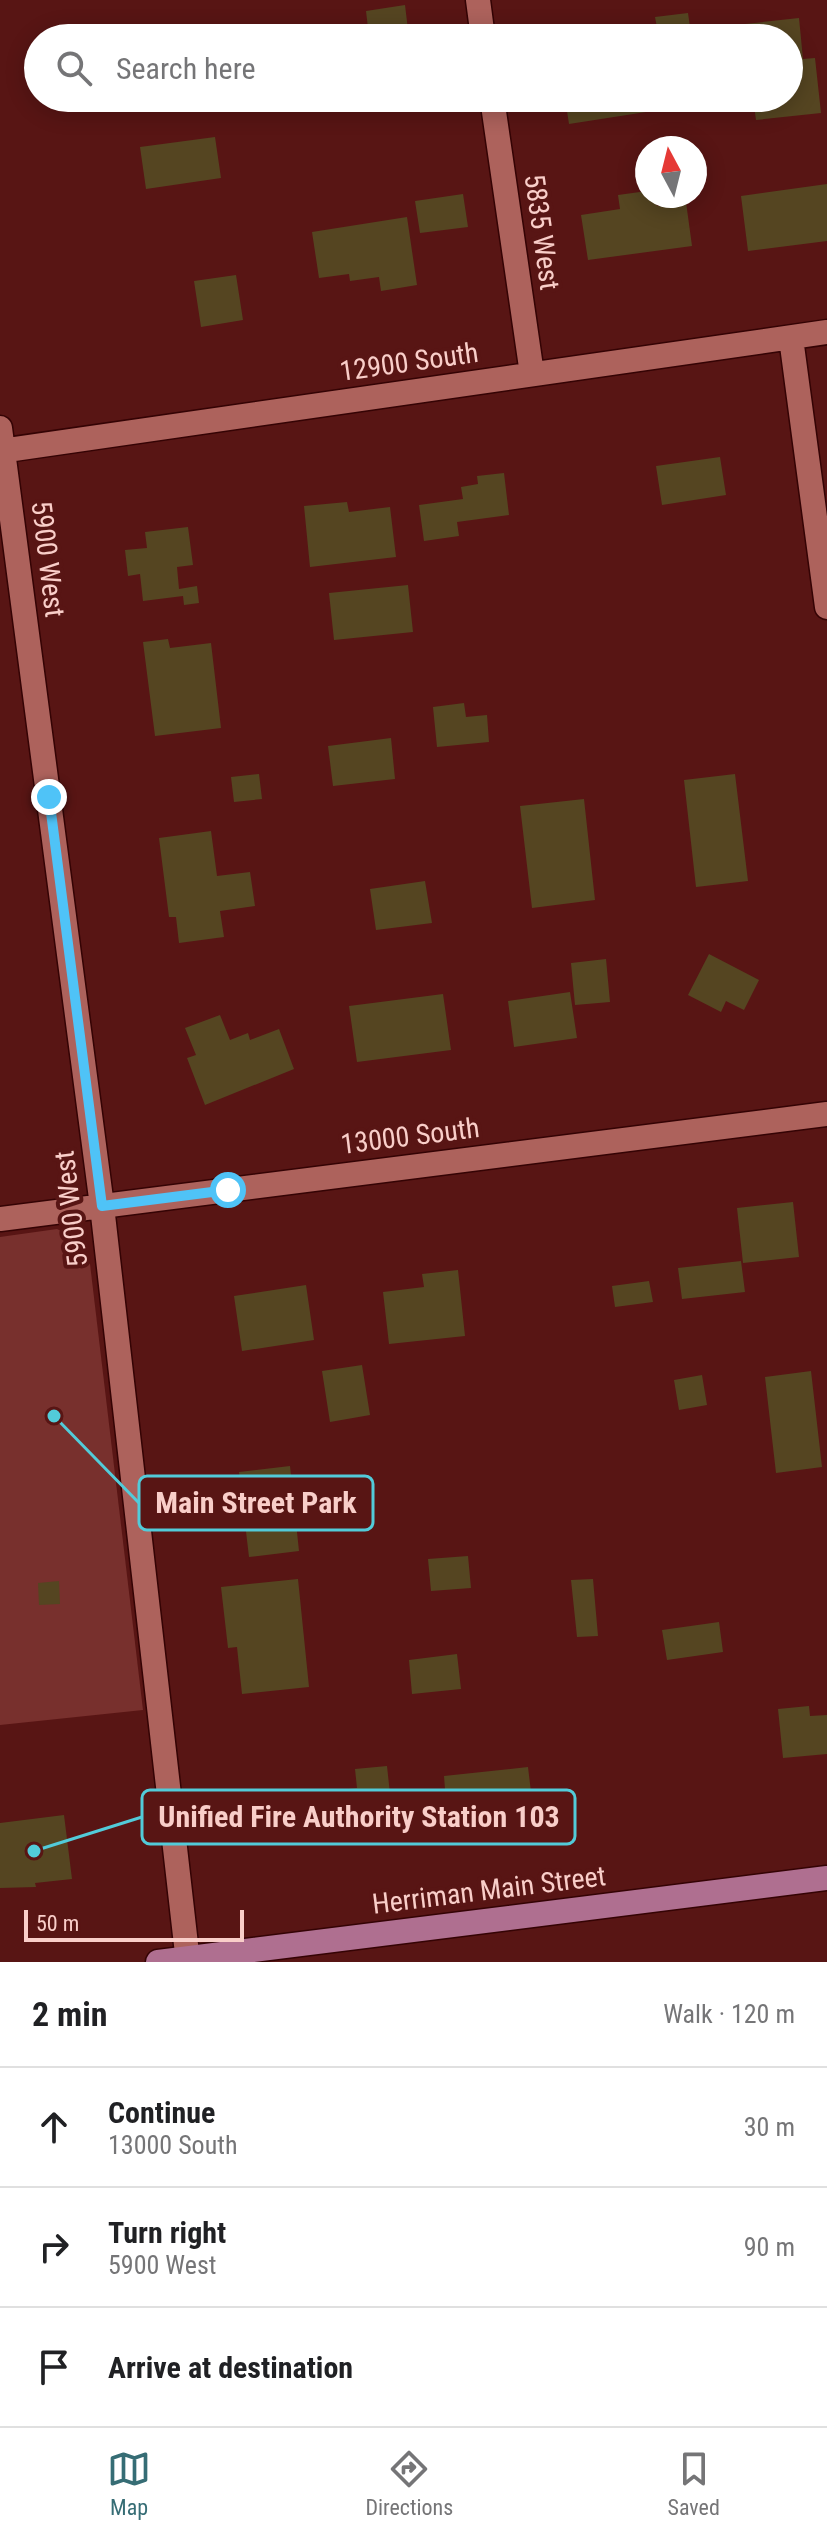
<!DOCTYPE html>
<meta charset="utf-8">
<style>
body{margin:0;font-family:"Roboto Condensed",sans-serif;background:#f6f6f6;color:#202124}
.compass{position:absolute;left:635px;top:136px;width:72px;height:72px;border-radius:50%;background:#fff;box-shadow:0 4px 20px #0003;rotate:353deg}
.scale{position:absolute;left:24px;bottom:20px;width:220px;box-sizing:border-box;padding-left:8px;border:4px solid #f9cec9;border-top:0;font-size:22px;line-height:28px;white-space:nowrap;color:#f9cec9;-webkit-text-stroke:6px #581514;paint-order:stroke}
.stop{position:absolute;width:24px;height:24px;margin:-18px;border:6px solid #4fc3f7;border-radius:50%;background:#fff}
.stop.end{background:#4fc3f7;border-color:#fff;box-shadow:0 2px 8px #0008}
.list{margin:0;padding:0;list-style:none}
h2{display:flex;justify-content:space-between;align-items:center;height:104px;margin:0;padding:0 32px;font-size:34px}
h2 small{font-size:26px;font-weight:400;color:#757577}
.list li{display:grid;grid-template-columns:52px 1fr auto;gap:24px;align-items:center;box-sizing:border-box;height:120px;padding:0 32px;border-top:2px solid #e0e0e0}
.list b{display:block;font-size:30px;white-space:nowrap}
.list p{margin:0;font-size:26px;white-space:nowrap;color:#757577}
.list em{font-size:26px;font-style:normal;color:#757577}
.icon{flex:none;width:44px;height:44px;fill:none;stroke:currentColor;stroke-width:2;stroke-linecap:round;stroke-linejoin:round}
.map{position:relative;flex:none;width:827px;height:1962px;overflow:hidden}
.search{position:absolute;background:#fff;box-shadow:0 4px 20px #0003;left:24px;right:24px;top:24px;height:88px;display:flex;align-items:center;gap:20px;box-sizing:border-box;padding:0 28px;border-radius:44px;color:#757577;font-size:30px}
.sheet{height:464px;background:#fff}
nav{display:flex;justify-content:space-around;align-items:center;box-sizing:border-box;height:112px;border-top:2px solid #e0e0e0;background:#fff;font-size:22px;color:#757577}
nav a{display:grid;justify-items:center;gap:4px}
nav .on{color:#366d75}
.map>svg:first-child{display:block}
.green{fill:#78302d}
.building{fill:#554521}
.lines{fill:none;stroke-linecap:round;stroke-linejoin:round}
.minor-casing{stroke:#340304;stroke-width:27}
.major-casing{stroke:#340304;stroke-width:27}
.minor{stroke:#ad625c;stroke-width:24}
.major{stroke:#af6f90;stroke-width:24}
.route{stroke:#4fc3f7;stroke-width:10}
.labels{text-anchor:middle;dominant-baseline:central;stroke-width:8;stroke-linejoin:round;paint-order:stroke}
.street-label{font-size:28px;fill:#f9cec9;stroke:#581514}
.leader{fill:none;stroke:#52cbd9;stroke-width:3}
.callout-dot{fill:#52cbd9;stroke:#581514;stroke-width:3}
.callout{fill:#581514;stroke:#52cbd9;stroke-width:3}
.callout-label{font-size:30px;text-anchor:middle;font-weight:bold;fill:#f9cec9}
</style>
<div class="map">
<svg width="827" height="1962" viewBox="0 0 827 1962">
<rect width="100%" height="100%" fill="#581514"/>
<path class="green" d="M57,1229L81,1241L90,1264L143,1710L0,1725V1237Z"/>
<path class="building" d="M405,5L409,38H355L354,30L368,28L366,11Z
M688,13L691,34L659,38L655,17Z
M799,18L803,59L815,58L821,113L756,120L753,98H789V38H747L745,24Z
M620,28L622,38H564V36Z
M364,98H417L418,104L366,112Z
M565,98H644L646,112L569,124Z
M215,137L221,178L146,189L140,147Z
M827,184V241L748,251L741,196Z
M647,191V196H656L657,206L686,202L692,246L588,260L581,215L620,209L618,195Z
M463,194L468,227L420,233L415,201Z
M407,217L417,285L381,291L379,277L350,281L349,274L319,278L312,232Z
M236,275L243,320L201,327L194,281Z
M720,457L726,495L662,505L656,466Z
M504,473L509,515L457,522L459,536L424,541L419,505L463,499L461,487L478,484L477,476Z
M347,502L349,512L390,507L396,557L310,567L304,506Z
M188,527L193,565L177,567L179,589L197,586L199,603L184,605L183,596L143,601L140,574L128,576L125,550L147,548L145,532Z
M408,585L413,632L334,640L329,593Z
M168,639L170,648L211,643L221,728L155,736L143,642Z
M464,703L466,717L487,715L489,742L437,747L433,707Z
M391,738L395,779L333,786L328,746Z
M259,774L262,799L234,802L231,777Z
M735,774L748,881L696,887L684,780Z
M584,799L595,900L532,908L520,806Z
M211,831L217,876L250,872L255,906L220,911L224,937L179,943L176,917H169L159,838Z
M425,881L432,923L376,930L370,889Z
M709,954L759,980L744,1010L726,1001L721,1012L688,995Z
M606,959L610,1002L575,1005L571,963Z
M570,992L577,1038L514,1047L508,1001Z
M443,994L451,1050L357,1062L349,1006Z
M220,1015L230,1040L248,1033L250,1040L279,1029L294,1069L205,1105L187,1058L196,1055L185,1028Z
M793,1202L799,1257L743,1263L737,1208Z
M741,1261L745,1292L682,1299L678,1268Z
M458,1270L465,1336L389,1344L383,1292L424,1287L422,1274Z
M649,1281L653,1302L615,1307L612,1286Z
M306,1285L314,1340L242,1351L234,1296Z
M362,1365L370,1415L330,1422L322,1371Z
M811,1371L822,1467L776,1473L765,1377Z
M702,1375L707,1405L679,1410L674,1380Z
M290,1466L299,1551L249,1557L239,1472Z
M468,1556L471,1588L431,1591L428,1559Z
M298,1579L309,1687L242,1694L237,1647L228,1648L221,1587Z
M593,1579L598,1636L577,1637L571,1580Z
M59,1581L60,1604L39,1605L38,1583Z
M719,1622L723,1652L667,1660L662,1630Z
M457,1654L461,1689L412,1694L409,1660Z
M809,1706L810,1716L827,1715V1754L783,1758L778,1709Z
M387,1766L391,1803L365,1806L368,1826L266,1837L261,1799L357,1788L355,1769Z
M528,1767L534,1817L427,1828L424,1791L445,1789L444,1776Z
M64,1815L72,1879L35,1883L36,1887L0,1888V1823Z"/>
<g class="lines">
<g class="minor-casing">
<path id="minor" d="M478,0L483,38
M492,98L532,374
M791,338L827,607
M0,428L102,1206L188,1962
M0,451L827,332
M0,1219L827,1114"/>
</g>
<g class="major-casing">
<path id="major" d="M158,1962L827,1878"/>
</g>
<use href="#minor" class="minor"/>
<use href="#major" class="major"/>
</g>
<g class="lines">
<path class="route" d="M49,797L102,1206L228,1190"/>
</g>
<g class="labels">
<g class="street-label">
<text transform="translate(542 232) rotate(82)">5835 West</text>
<text transform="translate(409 362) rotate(-8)">12900 South</text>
<text transform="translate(48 559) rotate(83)">5900 West</text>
<text transform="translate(410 1136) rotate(-7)">13000 South</text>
<text transform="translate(71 1209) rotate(-97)">5900 West</text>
<text transform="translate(489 1890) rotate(-7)">Herriman Main Street</text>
</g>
</g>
<path class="leader" d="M54 1416L139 1503M34 1851L142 1817"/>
<g class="callout-dot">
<circle cx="54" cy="1416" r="8"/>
<circle cx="34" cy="1851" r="8"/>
</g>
<g class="callout">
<rect x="139" y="1476" width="234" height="54" rx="8"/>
<rect x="142" y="1790" width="433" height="54" rx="8"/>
</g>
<g class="callout-label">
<text x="256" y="1513">Main Street Park</text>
<text x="359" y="1827">Unified Fire Authority Station 103</text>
</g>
</svg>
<svg class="compass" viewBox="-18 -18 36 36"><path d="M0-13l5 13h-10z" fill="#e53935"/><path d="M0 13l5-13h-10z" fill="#757577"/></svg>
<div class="scale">50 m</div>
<div class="stop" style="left:228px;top:1190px"></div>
<div class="stop end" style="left:49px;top:797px"></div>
<div class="search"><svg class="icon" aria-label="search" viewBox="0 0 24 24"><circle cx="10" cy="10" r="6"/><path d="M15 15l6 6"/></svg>Search here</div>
</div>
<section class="sheet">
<h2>2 min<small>Walk · 120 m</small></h2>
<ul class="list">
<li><svg class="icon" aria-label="ahead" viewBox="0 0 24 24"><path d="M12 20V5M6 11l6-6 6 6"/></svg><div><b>Continue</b><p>13000 South</p></div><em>30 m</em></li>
<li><svg class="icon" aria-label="right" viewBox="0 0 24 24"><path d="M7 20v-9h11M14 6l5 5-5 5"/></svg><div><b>Turn right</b><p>5900 West</p></div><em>90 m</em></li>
<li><svg class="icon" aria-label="arrive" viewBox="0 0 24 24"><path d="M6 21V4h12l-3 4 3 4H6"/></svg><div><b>Arrive at destination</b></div></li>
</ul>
</section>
<nav>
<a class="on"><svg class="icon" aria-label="map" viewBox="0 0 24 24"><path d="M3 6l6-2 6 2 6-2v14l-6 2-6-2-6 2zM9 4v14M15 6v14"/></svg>Map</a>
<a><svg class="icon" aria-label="directions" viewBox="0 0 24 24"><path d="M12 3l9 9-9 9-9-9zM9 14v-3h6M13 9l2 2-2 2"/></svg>Directions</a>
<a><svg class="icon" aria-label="saved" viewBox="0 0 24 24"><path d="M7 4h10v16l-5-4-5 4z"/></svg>Saved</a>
</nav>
